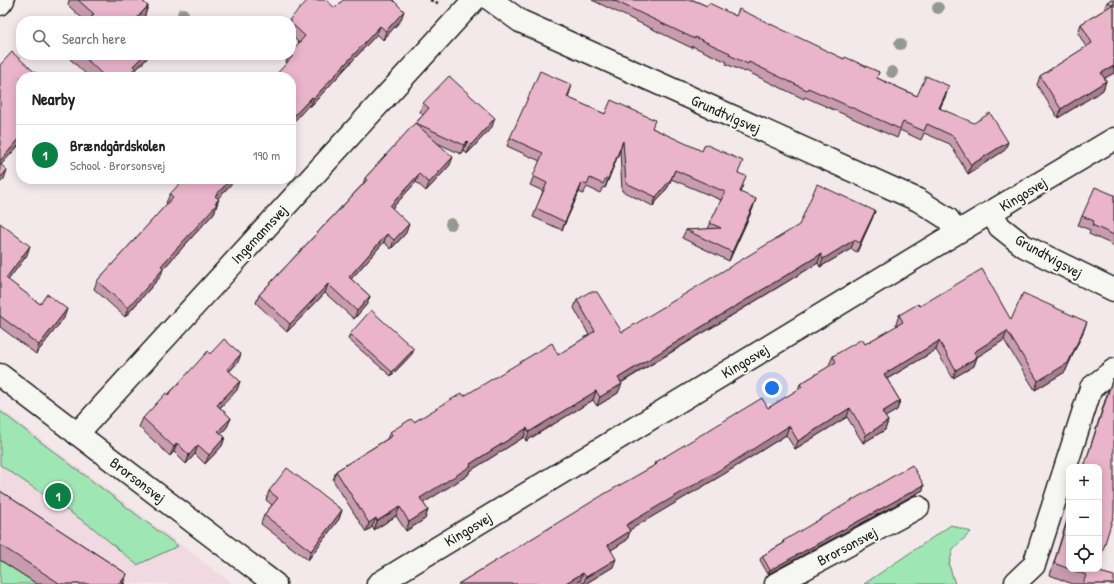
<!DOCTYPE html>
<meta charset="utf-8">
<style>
body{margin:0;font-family:"Patrick Hand",sans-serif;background:#f6f6f6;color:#222}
.controls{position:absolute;right:12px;bottom:12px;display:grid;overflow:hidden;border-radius:8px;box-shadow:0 2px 10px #0003}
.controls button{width:36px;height:36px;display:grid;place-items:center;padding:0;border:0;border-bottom:1px solid #e0e0e0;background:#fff;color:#222;font:20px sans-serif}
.you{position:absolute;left:772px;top:388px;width:14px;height:14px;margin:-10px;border:3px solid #fff;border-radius:50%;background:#1a73e8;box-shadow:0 0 0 6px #1a73e833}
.badge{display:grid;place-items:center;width:26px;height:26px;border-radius:50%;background:#0b8043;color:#fff;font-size:13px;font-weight:700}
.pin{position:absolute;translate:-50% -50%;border:2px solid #fff;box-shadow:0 1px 4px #0006}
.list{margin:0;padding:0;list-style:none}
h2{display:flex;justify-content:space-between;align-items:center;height:52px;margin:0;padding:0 16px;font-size:17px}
h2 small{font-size:13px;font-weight:400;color:#767676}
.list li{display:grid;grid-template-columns:26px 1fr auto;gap:12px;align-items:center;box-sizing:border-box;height:60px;padding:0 16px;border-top:1px solid #e0e0e0}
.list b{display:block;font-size:15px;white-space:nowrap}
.list p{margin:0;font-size:13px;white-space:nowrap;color:#767676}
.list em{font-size:13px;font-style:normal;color:#767676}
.icon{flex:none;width:22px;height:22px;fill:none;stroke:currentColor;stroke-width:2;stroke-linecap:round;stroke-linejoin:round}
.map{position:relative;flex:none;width:1114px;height:584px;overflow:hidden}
.search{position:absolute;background:#fff;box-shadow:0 2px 10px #0003;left:16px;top:16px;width:280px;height:44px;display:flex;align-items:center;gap:10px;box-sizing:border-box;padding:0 14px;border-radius:16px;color:#767676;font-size:15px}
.panel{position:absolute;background:#fff;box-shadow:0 2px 10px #0003;left:16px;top:72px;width:280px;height:112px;border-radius:16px}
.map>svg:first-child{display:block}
.built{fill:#f1d9e1}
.green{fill:#9ee6b4;stroke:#5d8168}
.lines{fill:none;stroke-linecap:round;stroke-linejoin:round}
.street-casing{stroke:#1c1c1c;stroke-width:25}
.secondary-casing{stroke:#1c1c1c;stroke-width:25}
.path{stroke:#1c1c1c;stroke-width:2.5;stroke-dasharray:3 3;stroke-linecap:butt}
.street{stroke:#f6f6f2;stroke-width:22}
.secondary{stroke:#f6f6f2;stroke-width:22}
.tree{fill:#939a92}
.wall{fill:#c99baf;stroke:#1c1c1c}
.shaded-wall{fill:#a47e8e;stroke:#1c1c1c}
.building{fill:#eab4cb;stroke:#1c1c1c}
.labels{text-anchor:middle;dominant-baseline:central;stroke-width:4;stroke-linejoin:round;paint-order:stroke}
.street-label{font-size:15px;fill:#1c1c1c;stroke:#f6f6f2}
</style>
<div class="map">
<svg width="1114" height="584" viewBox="0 0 1114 584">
<rect width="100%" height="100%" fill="#f4e9ea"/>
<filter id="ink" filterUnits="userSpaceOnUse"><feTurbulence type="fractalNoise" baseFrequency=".025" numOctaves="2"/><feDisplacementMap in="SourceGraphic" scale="8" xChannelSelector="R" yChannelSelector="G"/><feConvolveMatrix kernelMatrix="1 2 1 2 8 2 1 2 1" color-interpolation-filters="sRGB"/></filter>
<g filter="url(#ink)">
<path class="built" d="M0,408L233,584H0Z"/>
<path class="green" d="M0,411L178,546L137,565L92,527L0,465Z
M951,525L971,532L953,549L949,565L955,584H864Z
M0,560L37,584H0Z"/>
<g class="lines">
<g class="street-casing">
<path id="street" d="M491,0L520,21L918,200L948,219L956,233
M991,213L1000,227L1024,246L1114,290
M77,434L474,0
M1016,582L1034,565L1091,388L1114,370
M378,584L956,233L1114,139
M776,584L918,507"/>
</g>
<g class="secondary-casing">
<path id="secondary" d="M0,4L3,0
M0,375L275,584"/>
</g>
<path class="path" d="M430,0L438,3"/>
<use href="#street" class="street"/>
<use href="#secondary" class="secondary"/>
</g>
<g class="tree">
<circle cx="938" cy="8" r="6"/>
<circle cx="183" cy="14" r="6"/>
<circle cx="900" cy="44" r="6"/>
<circle cx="892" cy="72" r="6"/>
<circle cx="451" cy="224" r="6"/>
</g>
<path class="wall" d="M69,0H141L148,6L144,18L141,21H85L68,5Z
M592,0H693L707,6L736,16L844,59L879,72L877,78L917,96L946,95L940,108L1005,150L968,174L950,144L924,133L921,140L900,130L897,138L805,97L804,99L746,71L745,72L726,64L727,62L692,46V48Z
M1114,0V73L1105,78L1106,81L1103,90L1058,118L1037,85L1040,76L1086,47L1078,33L1081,24L1104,10L1107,2Z
M335,8L401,20L383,40L377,34L310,107L309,105L286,62L289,55H291V52L299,43L291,35V21Z
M72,55H150L133,73L132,77H89L70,59Z
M572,85L568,98L605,114L652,128L738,173L743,185L740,192L753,208L729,261L682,238L686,230L708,229L721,200L671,179L668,187L653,206L622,191L620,150L605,188L603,187L600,193L587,187L583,194L579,192L562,230L533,217L543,191L530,185L540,161L507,146L510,138Z
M423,103L492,127L467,154L464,150L461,154L437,143L450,165L426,191L416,182L392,208L406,233L391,249L384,242L351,279L370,296L367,304L354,319L325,293L287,332L256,303L259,295L363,184L365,178L423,115L420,112Z
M170,194L218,199L216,208L214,213L163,269L160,277L125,317L94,289L97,281L167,204L166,203Z
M1114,195V247L1111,245V244L1089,234L1090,230L1078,225L1082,216Z
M875,211L872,219L857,252L851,249L820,267L818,263L621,383L618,393L597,406L593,400L526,441L524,437L470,471L468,475L423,503L428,510L425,519L406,531L396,516L374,530L372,527L366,532L333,480L336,471L387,439L390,432L414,422L464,396L558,355L589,335L574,308L577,300L622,332Z
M0,223L27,255L8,280L40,304L64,318L36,354L0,327Z
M920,306L1011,320L1084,330L1065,372L1035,390L1004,340L977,357L974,366L953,378L936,350L887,379L900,401L897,410L885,417L888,421L885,430L863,443L847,417L795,449L786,435L724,474L629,530L630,531L627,540L611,550L613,567L585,584H582L580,581L576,584H458L655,465L656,462L768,408L798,390L800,384L830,366L829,365L833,356L865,344L897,326L896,324L899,315Z
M350,334L414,349L412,354L391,376L348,339Z
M210,354L238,362L229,372L240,381L237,390L220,408L231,418L227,427L221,434L225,437L222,446L205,464L195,454L186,464L174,452L170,456L139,427L143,418Z
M1113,378L1099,467H1084L1108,391Z
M923,490L768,574L760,560L762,556L782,544L783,541Z
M0,491L127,574L123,583L125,584H37L0,560Z
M269,491L342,510L339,519L308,560L261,524L264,515L272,505L266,500Z
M1069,514V569H1097L1096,571L1114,584H1072L1050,575Z"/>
<path class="shaded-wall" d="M148,6L144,18L141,21H134Z
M404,11L401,20L383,40L386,31Z
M380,26L377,34L310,107L314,98Z
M144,55H150L133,73L132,77H127L133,66Z
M1114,66V73L1098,82L1101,73Z
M1106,81L1103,90L1058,118L1061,109Z
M949,86L946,95L936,116L939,108Z
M312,97L309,105L291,125V119Z
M495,118L492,127L467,154L471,145Z
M21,137V143L0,166V161Z
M467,141L464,150L461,154L464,145Z
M623,141L620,150L605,188L608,179Z
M1008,142L1005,150L968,174L971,165Z
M453,157L450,165L426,191L429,183Z
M7,170L4,179L0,183V178Z
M675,170L668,187L653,206L656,197Z
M419,174L416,182L387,214L390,206Z
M231,179H236L212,205L215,196Z
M582,183L579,192L562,230L565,222Z
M219,199L214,213L163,269L160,277L125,317L128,308L161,266Z
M756,199L753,208L729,261L732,252Z
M875,211L872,219L857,252L860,243Z
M409,224L406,233L391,249L394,240Z
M387,234L384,242L346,285L349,277Z
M854,240L851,249L820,267L823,259Z
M30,246L27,255L3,287L6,278Z
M821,254L818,263L615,386L618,378Z
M328,284L325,293L287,332L290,324Z
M370,296L367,304L354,319L357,311Z
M67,309L64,318L36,354L39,345Z
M1087,322L1084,330L1065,372L1035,390L1038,381Z
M1007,331L1004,340L971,361L974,352Z
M939,341L936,350L880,383L884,374Z
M414,349L412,354L391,376L392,372Z
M241,354L238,362L223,378L227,369Z
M977,357L974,366L953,378L956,370Z
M240,381L237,390L214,414L217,405Z
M622,384L618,393L597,406L600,397Z
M596,391L593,400L526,441L529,432Z
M900,401L897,410L879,421L882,412Z
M850,408L847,417L795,449L798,441Z
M231,418L227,427L215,440L218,431Z
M888,421L885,430L863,443L866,435Z
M789,426L786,435L724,474L623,534L626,525Z
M527,428L524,437L470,471L468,475L417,507L420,498L470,464Z
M225,437L222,446L205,464L209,455Z
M177,443L174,452L170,456L174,447Z
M198,445L195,454L186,464L189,455Z
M924,485L923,490L768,574L770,570Z
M400,507L396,516L374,530L377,521Z
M342,510L339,519L308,560L311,551Z
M428,510L425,519L406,531L409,522Z
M376,518L372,527L366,532L369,523Z
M630,531L627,540L605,554L608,545Z
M616,559L613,567L585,584H583L586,577Z
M583,573L580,581L576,584H564Z
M127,574L123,584L121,582Z"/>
<path class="building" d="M78,0H141L148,6L134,21H96L91,17L94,14Z
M308,0H326L335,8L343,0H393L404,11L386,31L380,26L314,98L312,97L291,119V77H274L293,56L291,54V52L305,36L291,23V21H288Z
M613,0H693L707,6L709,3L736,16L739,9L844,59L845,57L879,72L877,78L917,96L926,76L949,86L939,108L974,123L990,113L1008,142L971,165L953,136L927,124L924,131L903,122L900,129L808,88L807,90L749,62L748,64L729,55L730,53L695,37V39Z
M1110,0H1114V5L1107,2Z
M1112,5L1114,9V66L1101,73L1106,81L1061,109L1040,76L1092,43L1081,24Z
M12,52L40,77H21V137L0,161V65Z
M82,55H144L133,66L135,68L127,77H105Z
M540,71L572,85L567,97L605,114L611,100L655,120L652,128L702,151L705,144L743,161L738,173L746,176L740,192L756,199L732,252L686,230L721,228L710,223L725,192L675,170L671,179L656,197L626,183L623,141L608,179L606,178L603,184L590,178L587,185L582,183L565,222L536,208L547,183L533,176L543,153L510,138Z
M449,76L495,118L471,145L467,141L464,145L416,123L429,108L423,103Z
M415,123L453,157L429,183L419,174L390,206L409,224L394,240L387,234L349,277L370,296L357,311L328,284L290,324L259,295L367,180L365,178Z
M0,164L7,170L0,178Z
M184,179H231L215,196L219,199L215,203L217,204L161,266L164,268L128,308L97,281L173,197L170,194Z
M817,184L875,211L860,243L854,240L823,259L821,254L618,378L622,384L600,397L596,391L529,432L527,428L470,464L471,466L420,498L428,510L409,522L400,507L377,521L376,518L369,523L336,471L392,436L390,432L411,419L414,422L462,393L464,396L552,343L558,355L595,331L577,300L589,292H597L622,332L799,225Z
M1095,187L1114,195V235L1092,225L1094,221L1082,216Z
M0,223L30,246L6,278L40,304L47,294L67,309L39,345L0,316Z
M982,269L1011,320L1023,293L1087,322L1068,363L1038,381L1007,331L974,352L977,357L956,370L939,341L884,374L900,401L882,412L888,421L866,435L850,408L798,441L789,426L728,465L626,525L630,531L608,545L616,559L586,577L583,573L564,584H458L606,493L657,464L656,462L762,398L768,408L802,387L800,384L836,362L833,356L862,339L865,344L903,322L899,315L918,304L920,306Z
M371,310L414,349L392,372L350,334Z
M224,339L241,354L227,369L240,381L217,405L231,418L218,431L225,437L209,455L198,445L189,455L177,443L174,447L143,418L166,393L168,395L208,351L210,354Z
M1113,378L1114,379V514L1099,563V467H1084Z
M912,465L924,485L770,570L762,556L784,543L783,541Z
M287,468L342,510L311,551L264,515L278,498L269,491Z
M0,491L127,574L121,582L125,584H59V583L0,545Z
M1069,516V569L1054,563Z
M1070,569H1097L1096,571L1114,576V584H1083L1086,575Z"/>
</g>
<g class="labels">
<g class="street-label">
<text transform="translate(726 114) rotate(24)">Grundtvigsvej</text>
<text transform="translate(1023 194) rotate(-31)">Kingosvej</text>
<text transform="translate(259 234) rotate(-47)">Ingemannsvej</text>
<text transform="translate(1049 256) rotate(29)">Grundtvigsvej</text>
<text transform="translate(745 361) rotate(-31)">Kingosvej</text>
<text transform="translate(138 480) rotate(37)">Brorsonsvej</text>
<text transform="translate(468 529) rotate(-31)">Kingosvej</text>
<text transform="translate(847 546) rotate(-28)">Brorsonsvej</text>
</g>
</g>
</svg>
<div class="controls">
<button>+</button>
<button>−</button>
<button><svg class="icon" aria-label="locate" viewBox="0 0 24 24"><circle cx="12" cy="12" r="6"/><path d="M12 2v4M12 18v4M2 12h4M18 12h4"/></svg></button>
</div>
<div class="you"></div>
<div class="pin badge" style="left:58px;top:496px">1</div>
<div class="search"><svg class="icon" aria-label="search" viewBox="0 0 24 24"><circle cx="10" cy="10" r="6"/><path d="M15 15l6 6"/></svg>Search here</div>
<section class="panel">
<h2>Nearby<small></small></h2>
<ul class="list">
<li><span class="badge">1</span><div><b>Brændgårdskolen</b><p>School · Brorsonsvej</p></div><em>190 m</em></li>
</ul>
</section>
</div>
